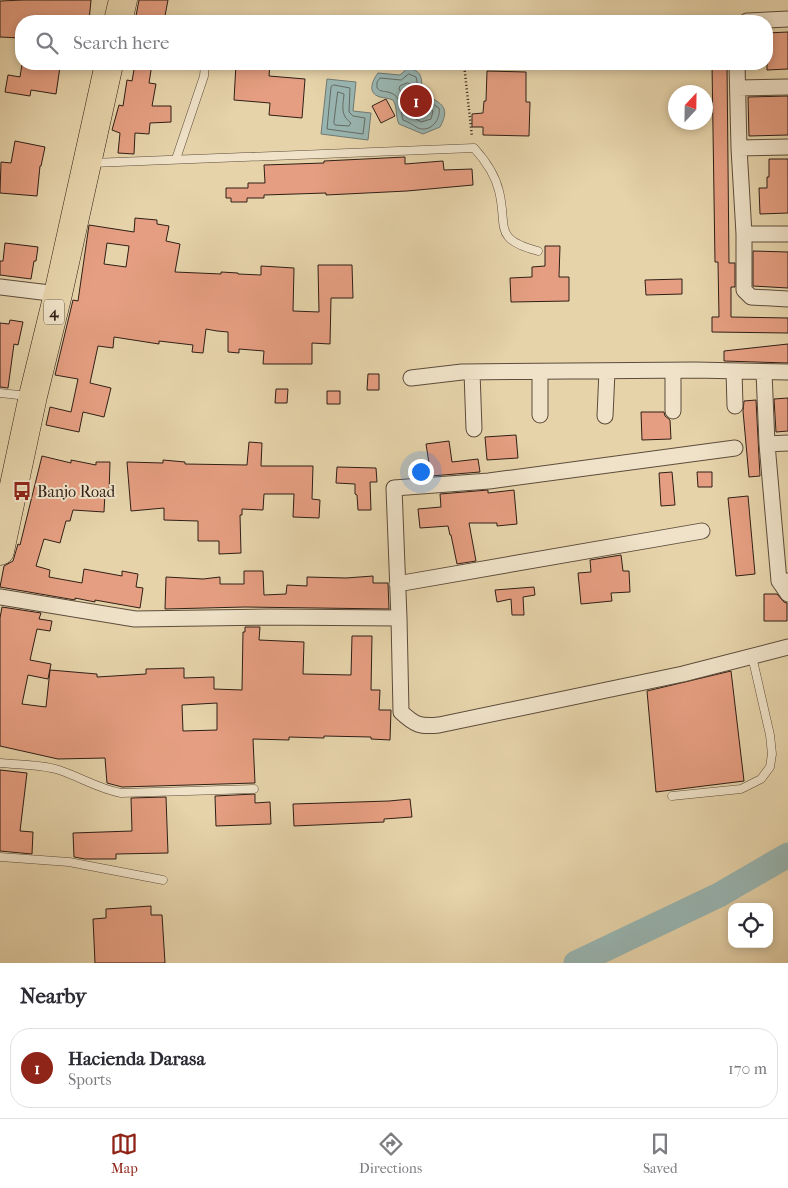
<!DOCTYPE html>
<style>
body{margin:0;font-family:"IM FELL French Canon",serif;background:#f7f7f7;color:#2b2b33}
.controls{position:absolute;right:15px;bottom:15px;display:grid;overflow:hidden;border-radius:10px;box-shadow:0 2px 8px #0003}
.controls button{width:45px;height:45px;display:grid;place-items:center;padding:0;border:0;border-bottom:1px solid #e1e1e2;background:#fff;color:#2b2b33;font:25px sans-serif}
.compass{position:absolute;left:668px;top:85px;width:45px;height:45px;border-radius:50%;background:#fff;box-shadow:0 2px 8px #0003;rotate:22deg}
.you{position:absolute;left:420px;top:471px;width:18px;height:18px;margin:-12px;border:4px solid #fff;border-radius:50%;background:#1a73e8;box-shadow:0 0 0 8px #1a73e833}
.badge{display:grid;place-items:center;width:32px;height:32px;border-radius:50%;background:#8f2418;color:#fff;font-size:16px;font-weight:700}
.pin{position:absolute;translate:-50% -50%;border:2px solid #fff;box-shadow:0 1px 5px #0006}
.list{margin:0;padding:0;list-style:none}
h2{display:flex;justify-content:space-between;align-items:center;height:65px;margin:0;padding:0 20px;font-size:21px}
h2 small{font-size:16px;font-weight:400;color:#7c7c81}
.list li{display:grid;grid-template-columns:32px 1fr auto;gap:15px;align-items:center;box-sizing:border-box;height:80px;margin:0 10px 10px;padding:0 10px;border:1px solid #e1e1e2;border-radius:20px}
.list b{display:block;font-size:19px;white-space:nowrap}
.list p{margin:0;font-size:16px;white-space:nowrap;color:#7c7c81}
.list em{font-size:16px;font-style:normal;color:#7c7c81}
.icon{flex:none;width:28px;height:28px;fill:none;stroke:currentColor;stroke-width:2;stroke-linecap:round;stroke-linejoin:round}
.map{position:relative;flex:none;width:788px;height:963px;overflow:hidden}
.search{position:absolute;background:#fff;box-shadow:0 2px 8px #0003;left:15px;right:15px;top:15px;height:55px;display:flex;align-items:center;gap:12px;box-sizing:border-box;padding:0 18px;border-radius:20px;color:#7c7c81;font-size:19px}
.sheet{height:155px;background:#fff}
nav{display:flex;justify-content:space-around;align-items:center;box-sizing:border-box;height:70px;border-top:1px solid #e1e1e2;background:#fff;font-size:14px;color:#7c7c81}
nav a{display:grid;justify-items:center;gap:2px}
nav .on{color:#8f2418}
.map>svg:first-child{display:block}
.water{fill:#99b6b2;stroke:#6f7a74}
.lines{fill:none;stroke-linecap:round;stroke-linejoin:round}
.shore{stroke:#646a64;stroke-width:1}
.river{stroke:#99b6b2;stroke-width:25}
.building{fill:#e59e81;stroke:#2f1f16;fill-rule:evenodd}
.lane-casing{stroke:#5d4c3b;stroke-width:9}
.street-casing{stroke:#5d4c3b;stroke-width:17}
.highway-casing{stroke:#2f1f16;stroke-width:29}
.path{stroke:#2f1f16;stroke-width:2.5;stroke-dasharray:1 2.5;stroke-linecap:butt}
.lane{stroke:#efe2c8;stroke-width:8}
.street{stroke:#efe2c8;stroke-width:15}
.highway{stroke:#e6d3aa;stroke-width:28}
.labels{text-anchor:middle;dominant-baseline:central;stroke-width:4;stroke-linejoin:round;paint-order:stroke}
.shield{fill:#efe2c8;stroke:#695a4b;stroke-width:1}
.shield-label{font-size:15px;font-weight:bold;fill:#2f1f16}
.poi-label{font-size:16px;fill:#2f1f16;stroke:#efe2c8;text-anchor:start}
</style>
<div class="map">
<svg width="788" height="963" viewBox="0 0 788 963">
<rect width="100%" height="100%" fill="#e6d3aa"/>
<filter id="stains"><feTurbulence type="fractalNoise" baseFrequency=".004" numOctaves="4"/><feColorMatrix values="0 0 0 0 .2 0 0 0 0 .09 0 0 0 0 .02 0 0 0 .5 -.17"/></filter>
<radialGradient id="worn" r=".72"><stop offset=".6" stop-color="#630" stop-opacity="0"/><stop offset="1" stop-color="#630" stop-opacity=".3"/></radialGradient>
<path class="water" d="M408,68C425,72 420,79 423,93C439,103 452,105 440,127L423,134L399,124C395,116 398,108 393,100C388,98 385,98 380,97C367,93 372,81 378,73L400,75Z
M327,79L356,82L353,111L371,113L368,140L321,134Z"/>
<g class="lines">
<path class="shore" d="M409,74L416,77L420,96L439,108C441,119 431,133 418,128C413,125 409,122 403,120C400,109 403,96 388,92C383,91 381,92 377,88V82L380,78L401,80Z
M408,83L411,85L415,100L433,111L431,119L421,122L409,115L408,103L399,89L400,86Z
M334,85L350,88L349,112L353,116L365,118L363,134L327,129L331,87Z
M338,92L344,94C343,106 340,115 351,123L349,126L335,125L334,123Z"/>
<path class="river" d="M576,963L719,895L788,855"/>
</g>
<path class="building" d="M24,0H91L89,21L67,18L66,21H21V38L0,37V1Z
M139,0H168L164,21H135Z
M788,32V69L767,70V33Z
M22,64H38L60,67L56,94L31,90L30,96L5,92L8,75L20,77Z
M135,64H152L149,83L156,84L152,106H171V122L150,123L149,134L135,133L134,154L118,153L120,133L112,130L119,105L123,106L127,80L132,81Z
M236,64H270L269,76L305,79L302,118L269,115L270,103L234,100Z
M712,64H727L729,263H735V287H731V317L788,318V333L712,332V317H719L718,262H715Z
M487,71L526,72V102H530L529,136L483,135V127H472V114L483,113L484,101H486Z
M788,96V135L749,136L748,97Z
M386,99L395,116L381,123L372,106Z
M15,141L45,147L41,166H40L37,196L0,193L1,162L11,163Z
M405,157V164L443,161L444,170L472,169L473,185L407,191L326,195V193L264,195V198H247V202H231V198H226V188H248V183H265L264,165L324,163V161Z
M769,159H788V213L760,214L759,188H767V177H769Z
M135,218L157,220V224L169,226L166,241L180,244L175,272L221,274V272L238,273V274L261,275V266L294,268L293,311L319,312L318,265H352L353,298H331L330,344L312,343V364H263L264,351L239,349V353L228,352V332L217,331L206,329L203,353L192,352L193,345L159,341V344L114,337L113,348L98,346L90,383L111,388L104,417L83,412L79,432L46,425L50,407L71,412L78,379L55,375L73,300L78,301L89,225L134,232ZM107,243L129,246L126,267L104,264Z
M5,243L38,247L36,261H34L31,279L0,275V261H3Z
M545,246H560L559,277H569V301L511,302L510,278L532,277V267L545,266Z
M753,251L788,252V288L753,286Z
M682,279V294L646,295L645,280Z
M10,320L23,322L18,345L14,344L8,388L0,387V323L9,324Z
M788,344V363L724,361V351Z
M368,374H379V390H367Z
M276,389H288L287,403H275Z
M327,391H340V404H327Z
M788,398V431L776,432L774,399Z
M756,400L760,476L749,477L743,411L744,401Z
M641,412H664L665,416L670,420L671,439L642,440Z
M516,435L518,458L487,460L485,437Z
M449,441L452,462L478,459L480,472L431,476L426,444Z
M249,442L262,443L261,466H313L312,499L320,500L319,518L293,517L294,494H264L263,510L242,509V515H240L241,553L219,554V541H198V521L164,520V508L131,511L127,462L163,463V460L185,462V464L247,465Z
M42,456L71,463V460L96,465V462H110L109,493H105L104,512L73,510L70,521H66L60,543L44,539L36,566L50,570L49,577L82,583L84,569L122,576V571L138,574L136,587L143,588L140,608L95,600V602L75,598V600L0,587L4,566L13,561L18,544L20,545Z
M337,467L376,468L377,482H370L371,510H358L357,495L355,494V484L336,483Z
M672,472L675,505L661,506L659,473Z
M697,472H712V487H698Z
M488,490V493L514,490L517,524L497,526V523H469L476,561L457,564L451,535H450L448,526L420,528L418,509L441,507L440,494Z
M748,496L755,574L736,576L728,498Z
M621,555L623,571H629L630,592L611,593L612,601L581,604L578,573L591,572L590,560Z
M244,571H263L264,595L286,594L287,585L307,586V577L346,578L373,576V583H388L389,609L245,607L165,609L166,577L203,579L220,577V584H244Z
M534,587L535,595L523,597L524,615H512L511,599L497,602L495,590Z
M764,594H777L784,602L787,603V621H764Z
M2,607L41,613L39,619L52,621L50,631L37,629L30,660L51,664L48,679L28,675L22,704L46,707L50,670L97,674V677L146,674V669L184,668V678L214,677V689L242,690L243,632H245V627H260L259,640L304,642L303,674L351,675L352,636H372L371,690H380L379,710H391L390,740L371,739V737L324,736V738L289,737V740L253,739L255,783L122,787L107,783L105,758L58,759L0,746V618ZM217,703V730L183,731L182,705Z
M731,671L744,781L656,792L647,691Z
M0,770L27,773L20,831L33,832L32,854L0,851Z
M255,794V803L270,802L271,824L216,826L215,796Z
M166,797L168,853L116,854V859H85L74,857L73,833L132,831L131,798Z
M410,799L412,817L384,819V822L294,826L293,804L389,801Z
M151,906V915H162L165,963H95L93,919L106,918V909Z"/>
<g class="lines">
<g class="lane-casing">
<path id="lane" d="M176,159L204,76L205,64
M92,163L474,148C485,160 495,174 499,191C508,227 492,239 538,251
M0,393L28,396
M0,763C19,765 40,764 59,770C80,777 99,789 121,793L254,789
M672,796L741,789L761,779L770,767L772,754L770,735L752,656
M0,857L69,862L163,880"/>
</g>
<g class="street-casing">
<path id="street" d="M747,21L788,19
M737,64L739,148L744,234V290L751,297L788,299
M738,88L788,87
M739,148L788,147
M744,234H788
M0,287L58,294
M673,371V411
M734,371L735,406
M472,372L474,429
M540,372V415
M764,372L767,444L779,581H788
M411,378L462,372L695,370L788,372
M605,416L607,371
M767,444L788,443
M779,581L788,594
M397,584L702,531
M0,597L135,619L269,617L399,618L401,712C415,725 420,727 439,725L683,674L788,647
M399,618L394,488L489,481L735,448"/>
</g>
<g class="highway-casing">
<path id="highway" d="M118,21L123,0
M0,551L33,396L58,294L109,64"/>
</g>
<path class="path" d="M464,64L472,137"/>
<use href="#lane" class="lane"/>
<use href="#street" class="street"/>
<use href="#highway" class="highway"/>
</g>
<defs>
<g id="bus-bare" transform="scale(1.5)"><path d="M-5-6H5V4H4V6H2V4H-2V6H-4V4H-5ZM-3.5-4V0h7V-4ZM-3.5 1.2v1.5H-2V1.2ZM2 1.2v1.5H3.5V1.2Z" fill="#8f2418" stroke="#efe2c8" stroke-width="2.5" paint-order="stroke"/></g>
</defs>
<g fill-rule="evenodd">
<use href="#bus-bare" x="22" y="491"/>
</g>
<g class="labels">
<rect class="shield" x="44" y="299.5" width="20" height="25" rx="4"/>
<g class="shield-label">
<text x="54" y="312">4</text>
</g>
<g class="poi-label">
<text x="37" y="491">Banjo Road</text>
</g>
</g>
<rect width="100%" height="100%" filter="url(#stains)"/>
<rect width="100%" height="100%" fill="url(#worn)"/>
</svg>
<div class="controls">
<button><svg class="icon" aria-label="locate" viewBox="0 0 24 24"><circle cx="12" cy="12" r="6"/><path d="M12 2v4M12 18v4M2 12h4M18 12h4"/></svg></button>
</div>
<svg class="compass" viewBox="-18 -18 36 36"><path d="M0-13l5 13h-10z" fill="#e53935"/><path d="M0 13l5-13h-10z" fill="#7c7c81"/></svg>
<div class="you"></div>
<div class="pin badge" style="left:416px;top:101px">1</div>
<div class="search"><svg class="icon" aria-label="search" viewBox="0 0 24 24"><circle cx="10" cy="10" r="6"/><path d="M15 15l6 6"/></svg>Search here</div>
</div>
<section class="sheet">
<h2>Nearby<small></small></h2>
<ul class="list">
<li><span class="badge">1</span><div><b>Hacienda Darasa</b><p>Sports</p></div><em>170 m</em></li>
</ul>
</section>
<nav>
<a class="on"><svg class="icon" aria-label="map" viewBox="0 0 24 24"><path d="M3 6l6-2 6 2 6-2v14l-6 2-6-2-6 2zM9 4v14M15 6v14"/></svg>Map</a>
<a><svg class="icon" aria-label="directions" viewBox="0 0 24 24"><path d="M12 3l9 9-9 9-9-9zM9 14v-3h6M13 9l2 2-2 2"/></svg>Directions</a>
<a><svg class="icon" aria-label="saved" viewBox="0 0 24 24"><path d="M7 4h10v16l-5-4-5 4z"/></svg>Saved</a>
</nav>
